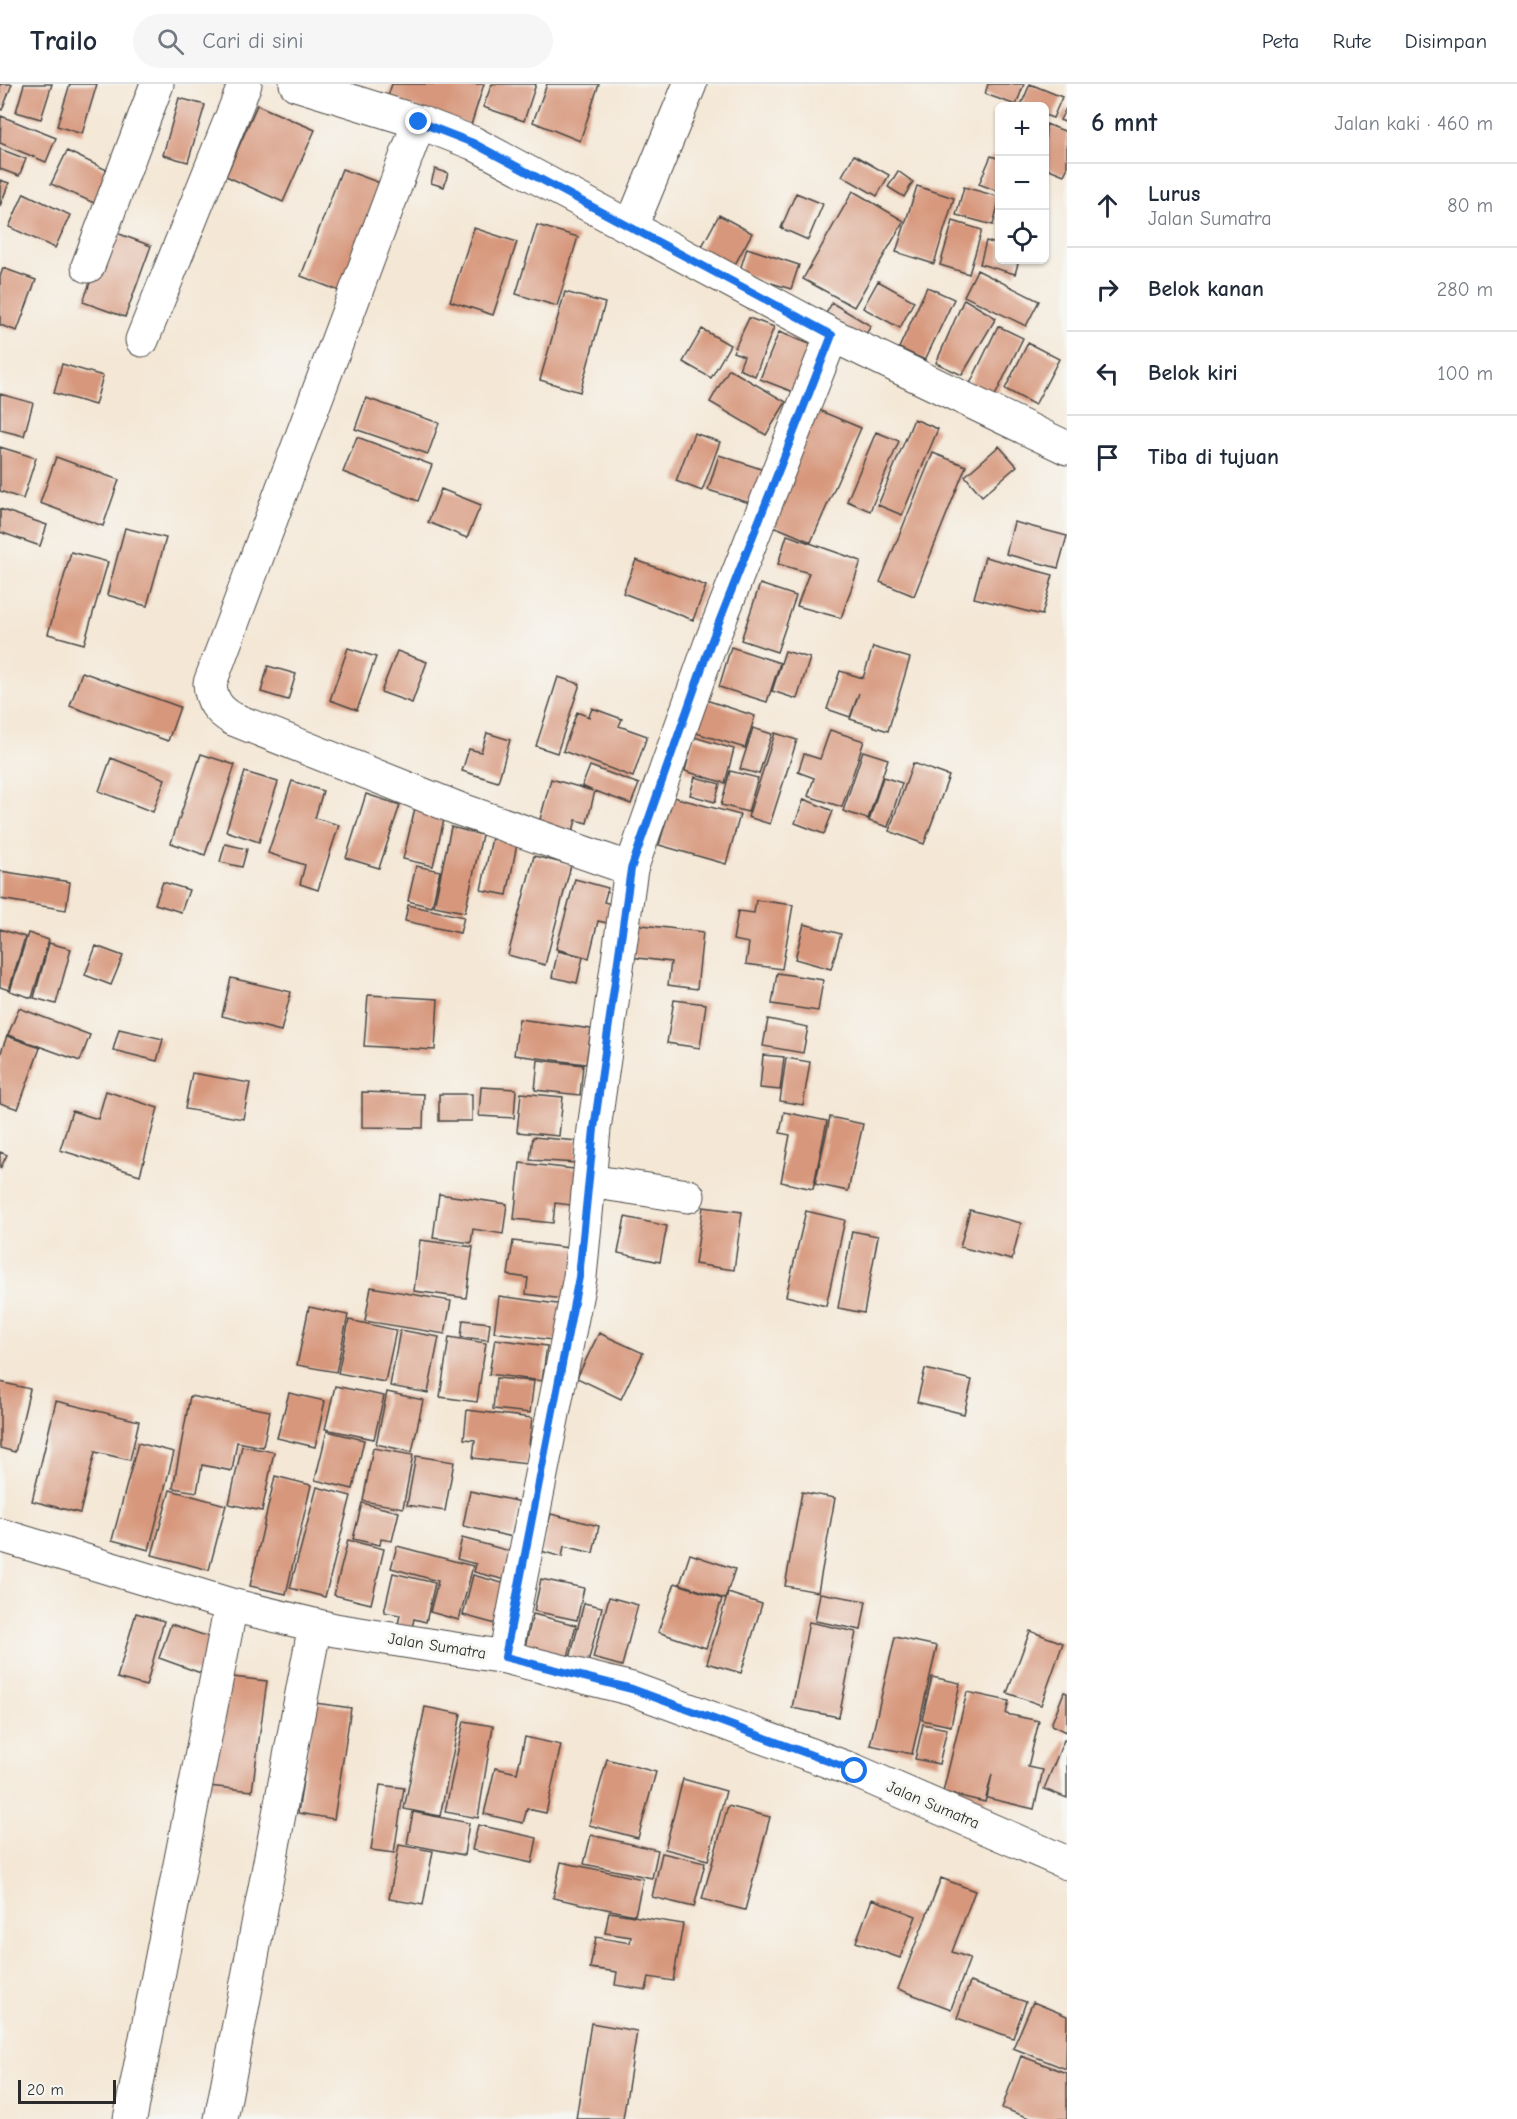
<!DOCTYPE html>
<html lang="id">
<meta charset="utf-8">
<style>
body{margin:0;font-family:"Comic Neue",sans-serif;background:#f6f6f7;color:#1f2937}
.controls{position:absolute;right:18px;top:18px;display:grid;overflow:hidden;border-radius:9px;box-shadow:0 2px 4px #0004}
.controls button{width:54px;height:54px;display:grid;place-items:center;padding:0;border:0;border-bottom:2px solid #e0e1e3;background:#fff;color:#1f2937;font:30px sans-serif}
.scale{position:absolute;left:18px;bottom:15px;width:98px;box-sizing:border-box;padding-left:6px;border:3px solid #2b2b2b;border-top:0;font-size:16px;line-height:21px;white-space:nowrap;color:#2b2b2b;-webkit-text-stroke:4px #f6f6f2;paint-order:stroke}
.stop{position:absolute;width:18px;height:18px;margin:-14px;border:4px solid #1a73e8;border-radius:50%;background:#fff}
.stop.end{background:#1a73e8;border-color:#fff;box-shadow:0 2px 6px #0008}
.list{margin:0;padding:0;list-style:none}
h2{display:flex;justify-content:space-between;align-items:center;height:78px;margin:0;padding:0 24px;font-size:26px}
h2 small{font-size:20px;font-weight:400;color:#747a83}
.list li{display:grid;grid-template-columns:39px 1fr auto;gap:18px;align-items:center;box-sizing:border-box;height:84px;padding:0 24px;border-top:2px solid #e0e1e3}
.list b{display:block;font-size:22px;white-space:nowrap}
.list p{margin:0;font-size:20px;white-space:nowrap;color:#747a83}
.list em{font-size:20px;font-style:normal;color:#747a83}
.icon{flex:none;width:33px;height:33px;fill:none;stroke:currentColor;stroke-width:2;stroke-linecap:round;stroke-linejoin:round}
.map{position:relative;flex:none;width:1067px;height:2035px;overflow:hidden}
header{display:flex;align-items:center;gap:36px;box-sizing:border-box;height:84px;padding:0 30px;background:#fff;border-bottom:2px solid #e0e1e3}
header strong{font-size:28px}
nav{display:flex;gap:33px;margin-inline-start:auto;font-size:21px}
.search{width:420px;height:54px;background:#f6f6f7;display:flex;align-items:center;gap:15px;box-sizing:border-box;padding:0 21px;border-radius:33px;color:#747a83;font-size:22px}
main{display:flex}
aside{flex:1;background:#fff}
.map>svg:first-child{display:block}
.building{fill:#d7977c}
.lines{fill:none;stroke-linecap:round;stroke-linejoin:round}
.minor-casing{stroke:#494744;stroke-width:35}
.minor{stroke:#fff;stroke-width:33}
.route{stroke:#1a73e8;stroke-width:8}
.labels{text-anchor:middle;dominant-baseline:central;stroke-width:6;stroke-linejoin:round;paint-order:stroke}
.street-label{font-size:16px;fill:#2b2b2b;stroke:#f6f6f2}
</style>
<header>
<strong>Trailo</strong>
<div class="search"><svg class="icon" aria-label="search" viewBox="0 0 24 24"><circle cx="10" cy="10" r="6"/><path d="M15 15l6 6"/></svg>Cari di sini</div>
<nav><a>Peta</a><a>Rute</a><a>Disimpan</a></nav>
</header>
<main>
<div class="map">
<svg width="1067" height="2035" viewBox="0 0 1067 2035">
<rect width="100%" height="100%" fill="#f6f6f2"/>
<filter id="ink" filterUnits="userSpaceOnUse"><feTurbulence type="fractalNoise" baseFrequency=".0167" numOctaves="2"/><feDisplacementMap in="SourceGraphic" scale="12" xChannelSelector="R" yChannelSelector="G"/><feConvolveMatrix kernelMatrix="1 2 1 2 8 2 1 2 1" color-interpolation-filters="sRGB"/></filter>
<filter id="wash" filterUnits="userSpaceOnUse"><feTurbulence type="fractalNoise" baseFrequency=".008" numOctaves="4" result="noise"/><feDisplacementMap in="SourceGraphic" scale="24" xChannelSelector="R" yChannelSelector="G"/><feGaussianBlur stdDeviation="1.35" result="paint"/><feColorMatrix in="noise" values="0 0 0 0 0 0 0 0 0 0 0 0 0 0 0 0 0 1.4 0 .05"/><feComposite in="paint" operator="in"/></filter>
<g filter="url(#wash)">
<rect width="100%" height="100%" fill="#f4e7d5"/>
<g id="blocks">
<path class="building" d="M0,0H12L2,26L0,25Z
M24,0H52L41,35L16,28Z
M70,0H97L82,50L57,42Z
M392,0H484L471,41L387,15Z
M492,0H536L524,37L483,23Z
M547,0H599L580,57L533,38Z
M988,0H1024L1016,21L985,10Z
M1030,0L1062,13L1053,34L1044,31V22L1021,21Z
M179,14L205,21L188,78L163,71Z
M257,21L315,46L283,118L226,92Z
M1067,22V39L1060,36Z
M1,32L56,54L46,78L0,59Z
M1046,40L1067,48V85L1064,91L1044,83Z
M0,65L26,75L19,92L0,85Z
M67,67L109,87L94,119L51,100Z
M854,71L889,91L877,112L842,92Z
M991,72L1000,75V108L979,100Z
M342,85L383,100L342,208L301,192Z
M435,85L448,89L444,103L431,99Z
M898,87L913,98L904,113L888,103Z
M0,96L9,99L0,122Z
M917,102L954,114L934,180L896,168Z
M964,103L1000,113L993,141L956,131Z
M853,107L904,137L854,223L803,195Z
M24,109L70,131L55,164L9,143Z
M796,109L823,120L808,156L781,144Z
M719,131L752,149L733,184L700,166Z
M953,137L982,146L969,190L940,181Z
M537,141L578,153L557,222L516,210Z
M474,144L517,158L493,231L450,217Z
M109,146L151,162L125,233L83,218Z
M986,157L1000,161V176H1019L1015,190L980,180Z
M747,164L799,181L791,205L739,189Z
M3,184L36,196L17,247L0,241V193Z
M977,186L1039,217L1026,242L964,212Z
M878,197L914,217L900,244L863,224Z
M927,203L954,215L925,276L899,264Z
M565,208L605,219L580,308L540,296Z
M964,215L996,234L962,291L936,279Z
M832,219L871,242L862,256L824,233Z
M749,234L774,243L755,292L739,285L744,272L733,268Z
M998,242L1023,254L992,318L967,306Z
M702,245L730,261L711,294L683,278Z
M779,248L820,264L801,311L760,295Z
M1028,259L1059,275L1035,321L1005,305Z
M62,280L103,292L95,321L54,309Z
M729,285L786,318L766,351L710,318Z
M0,310L33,319L24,352L0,346Z
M366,314L439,339L428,370L355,345Z
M811,323L861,344L811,458L762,437Z
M914,335L938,345L902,431L878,421Z
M876,348L899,357L870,427L847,417Z
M694,349L720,358L702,407L676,397Z
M357,353L432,381L418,417L343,388Z
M999,362L1017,382L982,412L965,392Z
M0,363L36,374L23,415L0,407Z
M933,369L966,382L914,512L880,498Z
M719,371L767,387L756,421L708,406Z
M56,373L119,396L103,442L40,419Z
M441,405L481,421L467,454L428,438Z
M0,425L47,441L40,462L0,448Z
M1014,438L1067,452L1058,484L1006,470Z
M125,444L166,454L147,522L107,511Z
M787,451L861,477L841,534L797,522L809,489L778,480Z
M71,468L108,478L84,560L48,550Z
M985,473L1053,491L1042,531L974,514Z
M636,476L706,502L693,536L623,509Z
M760,500L796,512L777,568L741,556Z
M731,563L780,579L767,618L719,603Z
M873,563L910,574L888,647L850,635L859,609L850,633L827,625L840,587L863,594Z
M348,564L376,573L357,626L330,616Z
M397,567L427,578L412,619L381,608Z
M785,567L810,574L797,615L772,607Z
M268,582L296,590L288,616L261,608Z
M82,588L180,623L168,657L70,622Z
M558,593L580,600L557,669L536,662Z
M703,615L755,632L745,664L693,648Z
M592,624L622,635L619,642L647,652L633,693L563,667L577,628L589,633Z
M753,644L772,650L759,690L740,685Z
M830,646L864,657L842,723L808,712L814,694L798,688L804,670L820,675Z
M487,649L510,656L498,698L462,687L469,665L481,668Z
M775,649L797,656L770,740L748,733Z
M694,653L734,665L725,699L685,687Z
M863,667L888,675L868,735L843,727Z
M201,670L235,681L205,771L171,759Z
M111,674L165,695L153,728L99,707Z
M913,679L949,692L924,760L889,747Z
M590,682L639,700L631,720L595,707L587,739L576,736L570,759L536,750L551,695L593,707L582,702Z
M730,687L758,694L748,728L721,721Z
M245,688L278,698L259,758L226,747Z
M695,693L720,700L715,718L690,711Z
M883,693L902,699L888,743L869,737Z
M292,697L323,707L315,734L339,741L318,806L300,800L305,781L268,769Z
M366,710L400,721L379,784L346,774Z
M673,713L740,731L726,780L659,761Z
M804,715L833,727L824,750L795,739Z
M416,720L446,727L433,782L403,775Z
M451,743L482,751L465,828L434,822Z
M492,754L517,760L507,811L481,806Z
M225,760L247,765L242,783L220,778Z
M534,772L571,781L545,881L508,871Z
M416,782L440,787L432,823L408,817Z
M0,787L70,798L66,826L0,815Z
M575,795L608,804L604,818L621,823L616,841L598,837L589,874L556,865Z
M163,798L189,806L181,828L155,820Z
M756,816L793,821L782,885L746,880L749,859L733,856L738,827L754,829Z
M408,821L464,833L460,849L405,837Z
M633,840L703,848L697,905L668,901L671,878L630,873Z
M804,840L841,850L831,885L795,875Z
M0,845L25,853L9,906L0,903Z
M28,849L49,856L32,914L10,907Z
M49,859L71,865L56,920L34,914Z
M96,862L123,872L111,901L85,891Z
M558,867L583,873L577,899L552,893Z
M777,889L823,896L818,927L772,920Z
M231,894L291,908L281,947L222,932Z
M368,911L438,915L435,966L364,962Z
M674,916L706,920L700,964L667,959Z
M19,924L90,951L80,977L8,951Z
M519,935L591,945L586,980L514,971Z
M768,935L808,943L803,969L763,962Z
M119,945L163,955L157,977L113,966Z
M7,952L40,964L18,1025L0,1019V971Z
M763,971L784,973L780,1006L760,1004Z
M786,974L810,978L803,1021L780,1017Z
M538,976L583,981L580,1011L535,1006Z
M192,989L250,999L243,1035L185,1025Z
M481,1003L516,1005L514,1034L479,1032Z
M106,1007L158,1024L140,1091L60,1066L72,1027L98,1035Z
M362,1008L424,1010L423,1044L362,1043Z
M521,1009L563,1013L559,1052L517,1048Z
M439,1010H472V1037H439Z
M784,1028L827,1037L813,1105L781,1098L790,1051L780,1049Z
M830,1033L863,1040L848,1107L815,1100Z
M533,1053L578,1057L576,1079L530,1076Z
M0,1068L7,1071L0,1085Z
M520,1079L583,1086L579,1122L555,1119L553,1139L514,1135Z
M439,1110L507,1120L503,1150L473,1145L471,1159L433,1154Z
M703,1123L742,1128L734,1186L695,1180Z
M970,1126L1021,1139L1012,1176L960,1163Z
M806,1127L845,1136L826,1222L786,1212Z
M625,1133L667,1142L660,1178L618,1169Z
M852,1147L878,1152L864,1229L838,1224Z
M420,1156L473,1163L466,1214L414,1207Z
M513,1157L577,1165L570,1216L526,1210L528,1194L508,1191Z
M371,1203L451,1217L445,1250L365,1237Z
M499,1212L571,1222L566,1258L494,1248Z
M309,1223L348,1231L336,1288L297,1281Z
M349,1236L396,1246L385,1298L338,1289Z
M463,1236L490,1239L488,1256L461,1253Z
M400,1246L439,1253L428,1309L390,1302Z
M599,1249L643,1269L621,1315L577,1294Z
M449,1253L486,1259L477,1318L440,1313Z
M495,1255L547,1262L542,1297L489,1290Z
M925,1285L972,1296L964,1330L917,1318Z
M496,1294L534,1297L530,1329L493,1325Z
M0,1298L30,1305L15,1368L0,1364Z
M335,1302L384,1312L374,1355L325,1345Z
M387,1308L423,1316L412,1368L376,1360Z
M289,1309L325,1317L315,1363L277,1354Z
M190,1312L270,1327L263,1363L237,1358L232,1387L202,1381L197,1408L173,1404Z
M56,1317L139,1337L130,1376L95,1368L80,1429L32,1417Z
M467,1326L532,1334L527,1380L473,1374L475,1356L464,1355Z
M327,1347L364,1356L353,1405L315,1396Z
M138,1359L174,1368L149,1466L112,1456Z
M242,1362L274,1368L262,1427L229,1420Z
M373,1364L413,1371L403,1424L363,1417Z
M416,1372L454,1378L445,1427L407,1421Z
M275,1392L311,1401L286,1510L250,1502Z
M317,1403L351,1412L325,1513L290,1504Z
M170,1406L226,1421L209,1486L152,1471Z
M470,1407L521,1418L513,1453L463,1442Z
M802,1408L835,1414L818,1508L785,1502Z
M362,1419L399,1428L392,1457L381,1455L380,1461L353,1455Z
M551,1430L599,1442L593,1469L564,1462L562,1473L541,1467Z
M462,1454L521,1470L514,1498L474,1488L476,1480L457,1475Z
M348,1456L384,1465L371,1520L334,1511Z
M397,1462L473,1482L459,1536L430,1528L438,1497L391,1484Z
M690,1470L735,1485L725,1515L680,1500Z
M393,1489L435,1499L426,1538L414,1535L410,1553L396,1549L400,1531L384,1528Z
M473,1491L513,1502L503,1542L463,1531Z
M541,1495L584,1504L577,1536L534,1527Z
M675,1499L722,1515L706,1564L658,1548Z
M728,1509L762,1520L741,1589L707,1579Z
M820,1509L866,1517L861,1546L815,1537Z
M609,1513L638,1521L622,1582L593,1574Z
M584,1519L602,1523L588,1579L570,1574Z
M136,1529L164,1537L146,1602L117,1594Z
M533,1530L576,1541L567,1577L524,1567Z
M809,1538L856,1548L839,1633L792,1624Z
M171,1540L221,1557L209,1592L159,1574Z
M1030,1547L1063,1559L1041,1621L1007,1609Z
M895,1553L937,1562L912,1670L870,1661Z
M224,1592L267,1597L252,1707L209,1702Z
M932,1593L960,1599L951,1642L922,1636Z
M967,1608L1009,1617L1006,1630L1039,1637L1028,1683L1043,1686L1034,1725L987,1714L992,1690L985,1718L943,1708Z
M1064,1608L1067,1609V1648L1051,1641Z
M315,1619L351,1624L334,1735L298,1729Z
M425,1623L461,1630L440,1732L404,1725Z
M464,1637L493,1642L478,1734L445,1728Z
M923,1640L947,1645L939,1680L915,1675Z
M525,1653L561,1661L546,1729L527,1725L523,1739L484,1730L495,1684L517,1689Z
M1064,1656L1067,1657V1714L1044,1705Z
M607,1675L656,1688L638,1754L589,1741Z
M683,1695L726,1707L708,1776L665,1765Z
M380,1701L404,1704L394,1769L371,1766Z
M728,1722L770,1733L745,1826L702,1815Z
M413,1728L469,1739L464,1771L407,1760Z
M478,1741L537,1754L532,1779L472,1766Z
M591,1751L658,1766L652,1794L584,1780Z
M399,1761L433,1767L423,1821L389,1815Z
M662,1769L705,1779L694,1823L652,1813Z
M561,1778L643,1795L635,1831L553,1814Z
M941,1794L975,1807L952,1868L970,1874L951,1925L898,1905Z
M872,1815L916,1832L900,1874L856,1858Z
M609,1828L683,1840L673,1897L649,1893L646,1906L615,1901L617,1888L590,1884L596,1853L630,1859L631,1853L605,1849Z
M970,1898L1026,1918L1013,1954L957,1934Z
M1033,1918L1067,1932L1066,1985L1013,1964Z
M591,1939L637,1947L623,2035H576Z
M1021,1972L1067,1989V2035H1032L1002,2024Z"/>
</g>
</g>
<g filter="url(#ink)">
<use href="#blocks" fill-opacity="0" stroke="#494744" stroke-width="1.5"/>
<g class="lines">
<g class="minor-casing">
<path id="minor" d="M296,0L419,38L473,59L832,251L1067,364
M419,38L210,599C211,617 218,626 233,635L459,725L631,785
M631,143L690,0
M88,182L157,0
M142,256L245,0
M589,1097L688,1112
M0,1451L231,1521L335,1546L505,1573L632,1605L855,1687L1067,1779
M505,1573L580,1193L594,1045L631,785L710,561L832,251
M130,2035L231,1521
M221,2035L315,1541"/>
</g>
<use href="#minor" class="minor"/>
</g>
</g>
<g class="lines" filter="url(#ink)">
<path class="route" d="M419,38L473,59L832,251L710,561L631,785L594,1045L579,1193L505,1573L632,1605L855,1687"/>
</g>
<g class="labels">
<g class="street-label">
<text transform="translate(437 1562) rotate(9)">Jalan Sumatra</text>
<text transform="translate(933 1721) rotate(23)">Jalan Sumatra</text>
</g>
</g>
</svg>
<div class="controls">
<button>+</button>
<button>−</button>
<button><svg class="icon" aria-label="locate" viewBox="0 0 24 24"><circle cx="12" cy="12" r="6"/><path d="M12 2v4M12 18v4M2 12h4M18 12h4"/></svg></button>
</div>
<div class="scale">20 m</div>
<div class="stop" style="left:855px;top:1687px"></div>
<div class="stop end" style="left:419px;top:38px"></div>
</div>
<aside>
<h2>6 mnt<small>Jalan kaki · 460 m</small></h2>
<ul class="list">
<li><svg class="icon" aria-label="ahead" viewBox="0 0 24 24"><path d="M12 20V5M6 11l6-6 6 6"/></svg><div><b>Lurus</b><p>Jalan Sumatra</p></div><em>80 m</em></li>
<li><svg class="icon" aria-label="right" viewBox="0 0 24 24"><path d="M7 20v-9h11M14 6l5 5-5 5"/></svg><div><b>Belok kanan</b></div><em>280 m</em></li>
<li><svg class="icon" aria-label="left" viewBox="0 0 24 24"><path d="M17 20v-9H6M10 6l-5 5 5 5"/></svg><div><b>Belok kiri</b></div><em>100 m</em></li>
<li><svg class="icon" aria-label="arrive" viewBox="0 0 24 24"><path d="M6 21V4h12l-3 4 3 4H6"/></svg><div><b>Tiba di tujuan</b></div></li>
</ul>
</aside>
</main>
